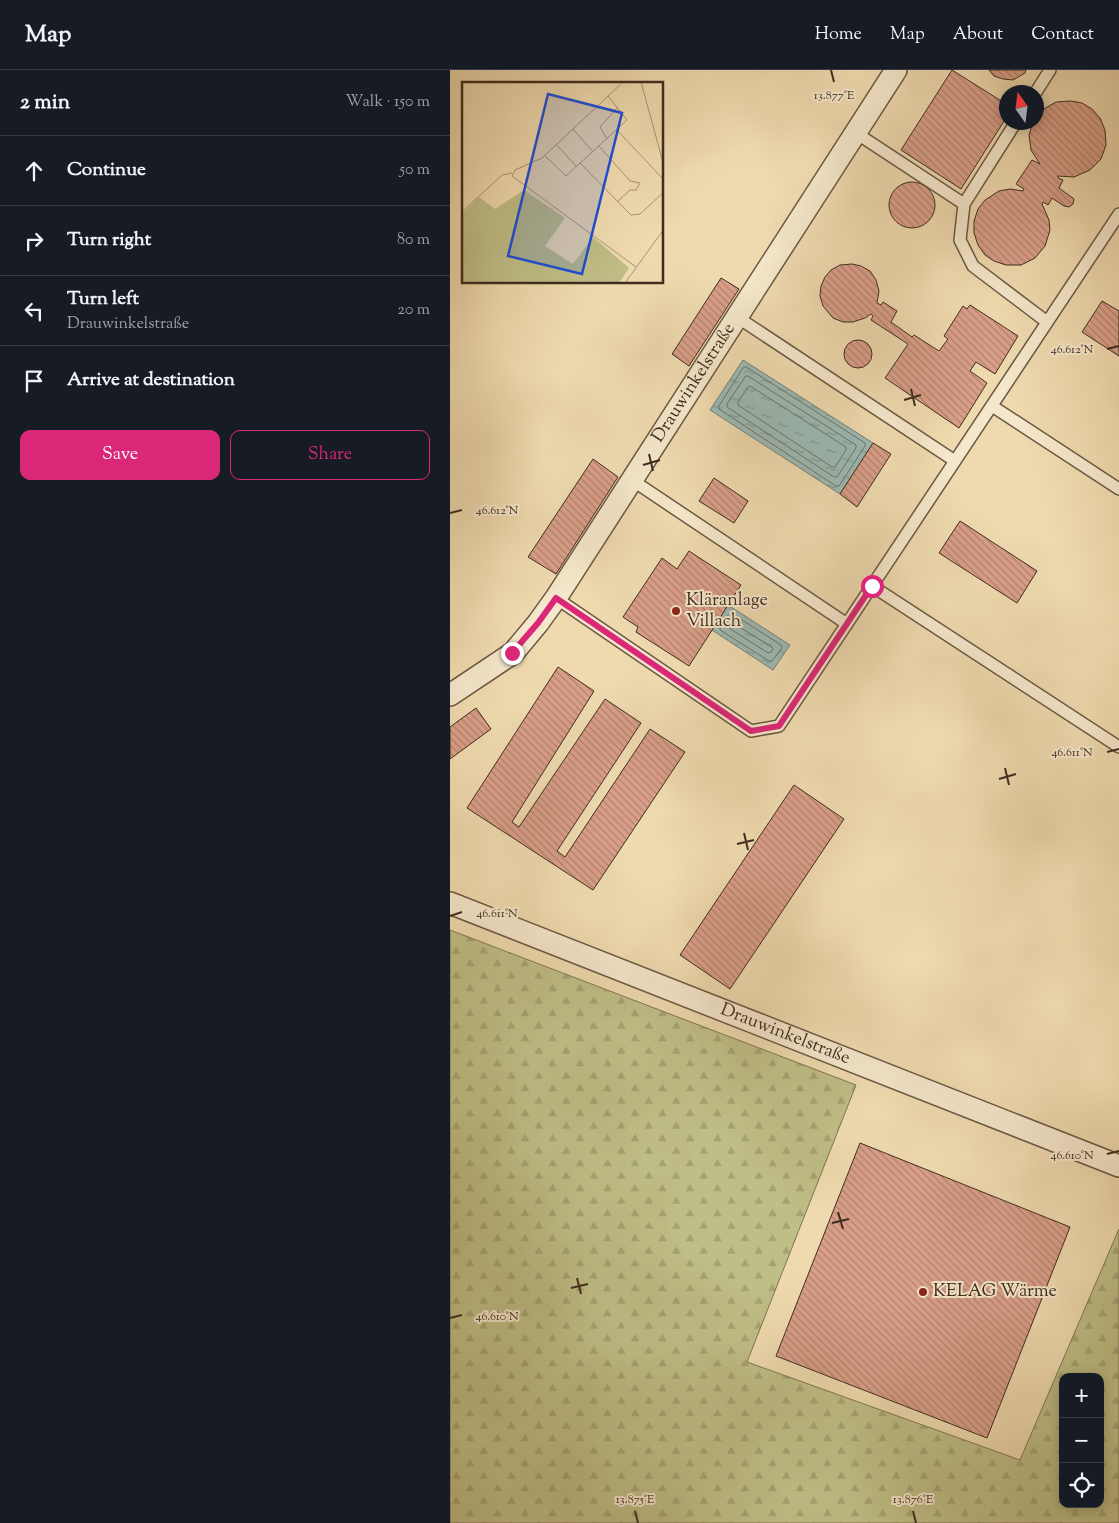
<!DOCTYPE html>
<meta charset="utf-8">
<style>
body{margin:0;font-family:"Sorts Mill Goudy",serif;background:#20242c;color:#f1f3f6}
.controls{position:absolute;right:15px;bottom:15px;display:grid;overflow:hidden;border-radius:10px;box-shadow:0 2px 12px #0003}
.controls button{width:45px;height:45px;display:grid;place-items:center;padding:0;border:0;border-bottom:1px solid #363941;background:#171b24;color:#f1f3f6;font:25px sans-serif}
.compass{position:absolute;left:549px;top:15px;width:45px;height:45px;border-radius:50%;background:#171b24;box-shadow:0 2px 12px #0003;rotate:346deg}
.stop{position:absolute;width:15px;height:15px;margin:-11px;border:4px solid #db2777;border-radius:50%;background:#fff}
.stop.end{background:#db2777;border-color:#fff;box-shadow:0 1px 5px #0008}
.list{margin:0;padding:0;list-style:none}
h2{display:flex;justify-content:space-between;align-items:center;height:65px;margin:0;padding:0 20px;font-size:21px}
h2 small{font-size:16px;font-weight:400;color:#9ea1a6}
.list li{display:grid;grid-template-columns:32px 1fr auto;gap:15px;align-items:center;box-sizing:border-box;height:70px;padding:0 20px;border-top:1px solid #363941}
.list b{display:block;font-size:19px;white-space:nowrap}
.list p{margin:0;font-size:16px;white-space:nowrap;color:#9ea1a6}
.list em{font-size:16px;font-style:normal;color:#9ea1a6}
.actions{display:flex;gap:10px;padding:15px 20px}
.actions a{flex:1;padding:11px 0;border:1px solid #db2777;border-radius:10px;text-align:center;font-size:18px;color:#db2777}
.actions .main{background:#db2777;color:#fff}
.icon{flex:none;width:28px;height:28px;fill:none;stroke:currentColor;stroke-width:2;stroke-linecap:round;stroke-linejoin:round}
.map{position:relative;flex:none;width:669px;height:1453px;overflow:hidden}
header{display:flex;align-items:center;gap:30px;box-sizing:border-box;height:70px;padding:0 25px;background:#171b24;border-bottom:1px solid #363941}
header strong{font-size:24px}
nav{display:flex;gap:28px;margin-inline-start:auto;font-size:18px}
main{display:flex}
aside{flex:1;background:#171b24}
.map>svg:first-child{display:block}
.forest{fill:url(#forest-firs);stroke:#7f7552;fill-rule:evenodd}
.water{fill:url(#water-ripples);stroke:#778178}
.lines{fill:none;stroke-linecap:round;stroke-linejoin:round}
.shore{stroke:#6e7269;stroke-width:1}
.building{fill:url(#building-back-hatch);stroke:#3f2c1f}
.lane-casing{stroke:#6b5843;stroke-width:14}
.street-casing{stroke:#6b5843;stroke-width:24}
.lane{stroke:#f5e7cb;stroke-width:11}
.street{stroke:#f5e7cb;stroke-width:21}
.route{stroke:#db2777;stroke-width:6}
.ticks{fill:none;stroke:#3f2c1f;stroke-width:2}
.poi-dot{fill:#8f2418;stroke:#f5e7cb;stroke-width:2}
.labels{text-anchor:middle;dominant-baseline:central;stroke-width:4;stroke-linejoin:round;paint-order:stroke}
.street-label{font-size:18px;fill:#3f2c1f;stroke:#f5e7cb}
.poi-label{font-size:18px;fill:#3f2c1f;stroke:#f5e7cb;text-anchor:start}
.inset-road{fill:none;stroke:#a99475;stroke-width:1}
.view{fill:#1d4ed8;fill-opacity:0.15;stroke:#1d4ed8;stroke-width:2.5}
.inset-edge{fill:none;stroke:#3f2c1f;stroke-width:2.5}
.ticks-label{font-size:12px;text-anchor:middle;fill:#3f2c1f;stroke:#f5e7cb;stroke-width:4;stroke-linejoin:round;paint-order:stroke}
</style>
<header>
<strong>Map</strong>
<nav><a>Home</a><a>Map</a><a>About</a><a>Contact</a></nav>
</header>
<main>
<aside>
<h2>2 min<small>Walk · 150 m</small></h2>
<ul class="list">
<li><svg class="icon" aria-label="ahead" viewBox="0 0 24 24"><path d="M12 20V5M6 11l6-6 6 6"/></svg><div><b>Continue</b></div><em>50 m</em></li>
<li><svg class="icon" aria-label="right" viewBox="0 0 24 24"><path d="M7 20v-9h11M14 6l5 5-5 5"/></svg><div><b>Turn right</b></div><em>80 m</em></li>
<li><svg class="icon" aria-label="left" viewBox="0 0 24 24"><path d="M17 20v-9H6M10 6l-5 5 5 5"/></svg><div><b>Turn left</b><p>Drauwinkelstraße</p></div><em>20 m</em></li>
<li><svg class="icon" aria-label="arrive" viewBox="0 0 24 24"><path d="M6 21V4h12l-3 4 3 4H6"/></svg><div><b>Arrive at destination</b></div></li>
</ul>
<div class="actions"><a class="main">Save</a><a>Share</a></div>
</aside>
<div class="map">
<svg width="669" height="1453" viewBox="0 0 669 1453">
<defs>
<pattern id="forest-firs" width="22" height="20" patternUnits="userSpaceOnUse" patternTransform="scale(1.25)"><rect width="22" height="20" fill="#bfbe86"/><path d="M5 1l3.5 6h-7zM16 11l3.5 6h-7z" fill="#a5a373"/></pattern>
<pattern id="water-ripples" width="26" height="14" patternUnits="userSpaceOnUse" patternTransform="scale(1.25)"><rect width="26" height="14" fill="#9cb9b3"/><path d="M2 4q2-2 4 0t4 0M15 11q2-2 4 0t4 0" fill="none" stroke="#819791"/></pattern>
<pattern id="building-back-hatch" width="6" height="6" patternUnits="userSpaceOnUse" patternTransform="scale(1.25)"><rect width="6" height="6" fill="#da9f89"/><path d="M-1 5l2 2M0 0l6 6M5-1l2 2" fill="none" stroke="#b2826f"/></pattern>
</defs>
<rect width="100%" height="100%" fill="#efdaaf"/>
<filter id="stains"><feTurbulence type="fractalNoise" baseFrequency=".004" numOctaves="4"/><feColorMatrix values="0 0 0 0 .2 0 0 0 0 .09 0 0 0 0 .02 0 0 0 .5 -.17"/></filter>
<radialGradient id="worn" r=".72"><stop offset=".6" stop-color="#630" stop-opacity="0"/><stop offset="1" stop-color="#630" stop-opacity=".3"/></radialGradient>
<path class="forest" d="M0,860L406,1015L297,1292L570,1390L669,1159V1453H0ZM613,1307H650V1434H613Z"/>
<path class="water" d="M293,290L423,373L390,424L260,340Z
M278,535L340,575L323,600L262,560Z"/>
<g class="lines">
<path class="shore" d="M296,297L415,373V376L389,416H386L269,339V336L293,298Z
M298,306L406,375V378L387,407H384L277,337V334L295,307Z
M300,316L396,377V380L385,397H382L288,335V332L298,317Z
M281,543L331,575L332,578L322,591H319L270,560C270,555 276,545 281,543Z
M281,552L322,577L323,579L321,582L318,583L279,558L278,556Z"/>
</g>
<path class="building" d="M502,0L556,34V48L511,119L451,80Z
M539,0H576L575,3L563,10L553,9L544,6Z
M621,31L632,33L642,39L650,48L655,60L656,75L651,89L640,100L624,107L608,106V108L613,110L609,118L624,129L623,134L619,137L614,136L602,128L598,135L593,132L592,134L599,150L600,160L595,176L585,188L571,195H556L544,191L535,185L528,175L524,163V151L528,139L535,130L549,121L560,119L573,121L574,119L566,114L582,90L590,94L581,80L579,65L583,52H586V47L592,40L606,32Z
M439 135a23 23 0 1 1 46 0a23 23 0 1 1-46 0Z
M402,194L411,196L420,201L426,210L429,221L427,233L431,235L433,232L447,241L441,252L462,267L464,265L489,281L498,269L494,266L513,236L517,239L520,235L568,266L545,304L526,292L520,301L537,313L509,358L435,308L458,274L421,250L423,246L421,244L415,248L403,252H393L383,248L373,236L370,226L371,216L375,207L381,200L390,195Z
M271,208L289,219L239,296L222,284Z
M652,231L669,241V286L632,262Z
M394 284a14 14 0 1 1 28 0a14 14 0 1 1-28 0Z
M423,373L441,384L407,437L390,424Z
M143,389L168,407L106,504L78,487Z
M264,408L298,431L284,453L249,431Z
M510,451L587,501L567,533L489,483Z
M239,481L291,515L239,596L186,562L188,557L173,547L212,488L227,499Z
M108,597L144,621L62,752L69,757L155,629L191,653L107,781L115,787L200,659L235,682L143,820L17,738Z
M26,638L41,659L0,689V657Z
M344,715L394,749L280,919L230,885Z
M410,1073L620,1157L537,1368L326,1286Z"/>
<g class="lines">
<g class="lane-casing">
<path id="lane" d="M586,22L600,0
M566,52L514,134L510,170L523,196L597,252
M406,63L514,134
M287,247L505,391
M542,336L669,419
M182,410L397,554
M422,516L669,677
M106,528L301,661L329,656L669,144"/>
</g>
<g class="street-casing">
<g id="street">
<path id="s1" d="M0,625L63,583L88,553L106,528L446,0"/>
<path id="s2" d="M0,833L669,1096"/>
</g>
</g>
<use href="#lane" class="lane"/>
<use href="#street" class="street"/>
</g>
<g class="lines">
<path class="route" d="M62,583L88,553L106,528L301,661L329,656L422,516"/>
</g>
<path class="ticks" d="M381,0L384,12M657,279L669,276M461,319L465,336M454,330L471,325M199,384L203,401M193,395L210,390M0,443L12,440M657,682L669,679M555,698L559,715M549,709L566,704M294,763L298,780M287,774L304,770M0,846L12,842M657,1084L669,1081M388,1142L393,1159M382,1153L399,1149M127,1208L131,1224M121,1218L138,1214M0,1248L12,1245M185,1441L188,1453M463,1441L466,1453"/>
<g class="poi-dot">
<circle cx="226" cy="541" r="5"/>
<circle cx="473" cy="1222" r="5"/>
</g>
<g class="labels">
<g class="street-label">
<text stroke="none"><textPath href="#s1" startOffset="401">Drauwinkelstraße</textPath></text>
<text stroke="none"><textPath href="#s2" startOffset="360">Drauwinkelstraße</textPath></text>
</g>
<g class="poi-label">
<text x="236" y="531">Kläranlage<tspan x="236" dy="21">Villach</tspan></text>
<text x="483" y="1222">KELAG Wärme</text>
</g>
</g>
<g transform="translate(12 12)">
<rect width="201" height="201" fill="#efdaaf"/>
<path d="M62,108L103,136L83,164L111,182L131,155L167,186L157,201H0V132L17,115L33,127Z" fill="#bfbe86"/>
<path class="inset-road" d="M179,0L202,84M159,2L80,76L53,88L50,94L174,185M111,47L131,70M155,48L202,98M145,57L138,45L156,25M95,63L114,84M137,64L168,99L178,101L174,108H168L155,120M83,74L104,94L165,38L146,14M118,81L169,133L178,132L202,110M0,130L40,93L50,91M163,201L202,147"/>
<path class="view" d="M86,12L160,31L120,192L46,174Z"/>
<rect width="201" height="201" class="inset-edge"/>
</g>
<g class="ticks-label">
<text x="384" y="29">13.877°E</text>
<text x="622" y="283">46.612°N</text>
<text x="47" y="444">46.612°N</text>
<text x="622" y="686">46.611°N</text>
<text x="47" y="847">46.611°N</text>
<text x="622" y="1089">46.610°N</text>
<text x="47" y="1250">46.610°N</text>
<text x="185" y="1433">13.875°E</text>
<text x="463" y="1433">13.876°E</text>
</g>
<rect width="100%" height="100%" filter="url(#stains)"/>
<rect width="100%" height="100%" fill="url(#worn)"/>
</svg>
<div class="controls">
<button>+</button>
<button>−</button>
<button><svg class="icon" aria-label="locate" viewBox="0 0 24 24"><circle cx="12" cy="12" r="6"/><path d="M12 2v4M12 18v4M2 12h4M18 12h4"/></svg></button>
</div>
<svg class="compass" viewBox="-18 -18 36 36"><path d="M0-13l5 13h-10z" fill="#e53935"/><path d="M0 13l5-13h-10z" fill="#9ea1a6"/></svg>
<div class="stop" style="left:422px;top:516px"></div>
<div class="stop end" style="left:62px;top:583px"></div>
</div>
</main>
